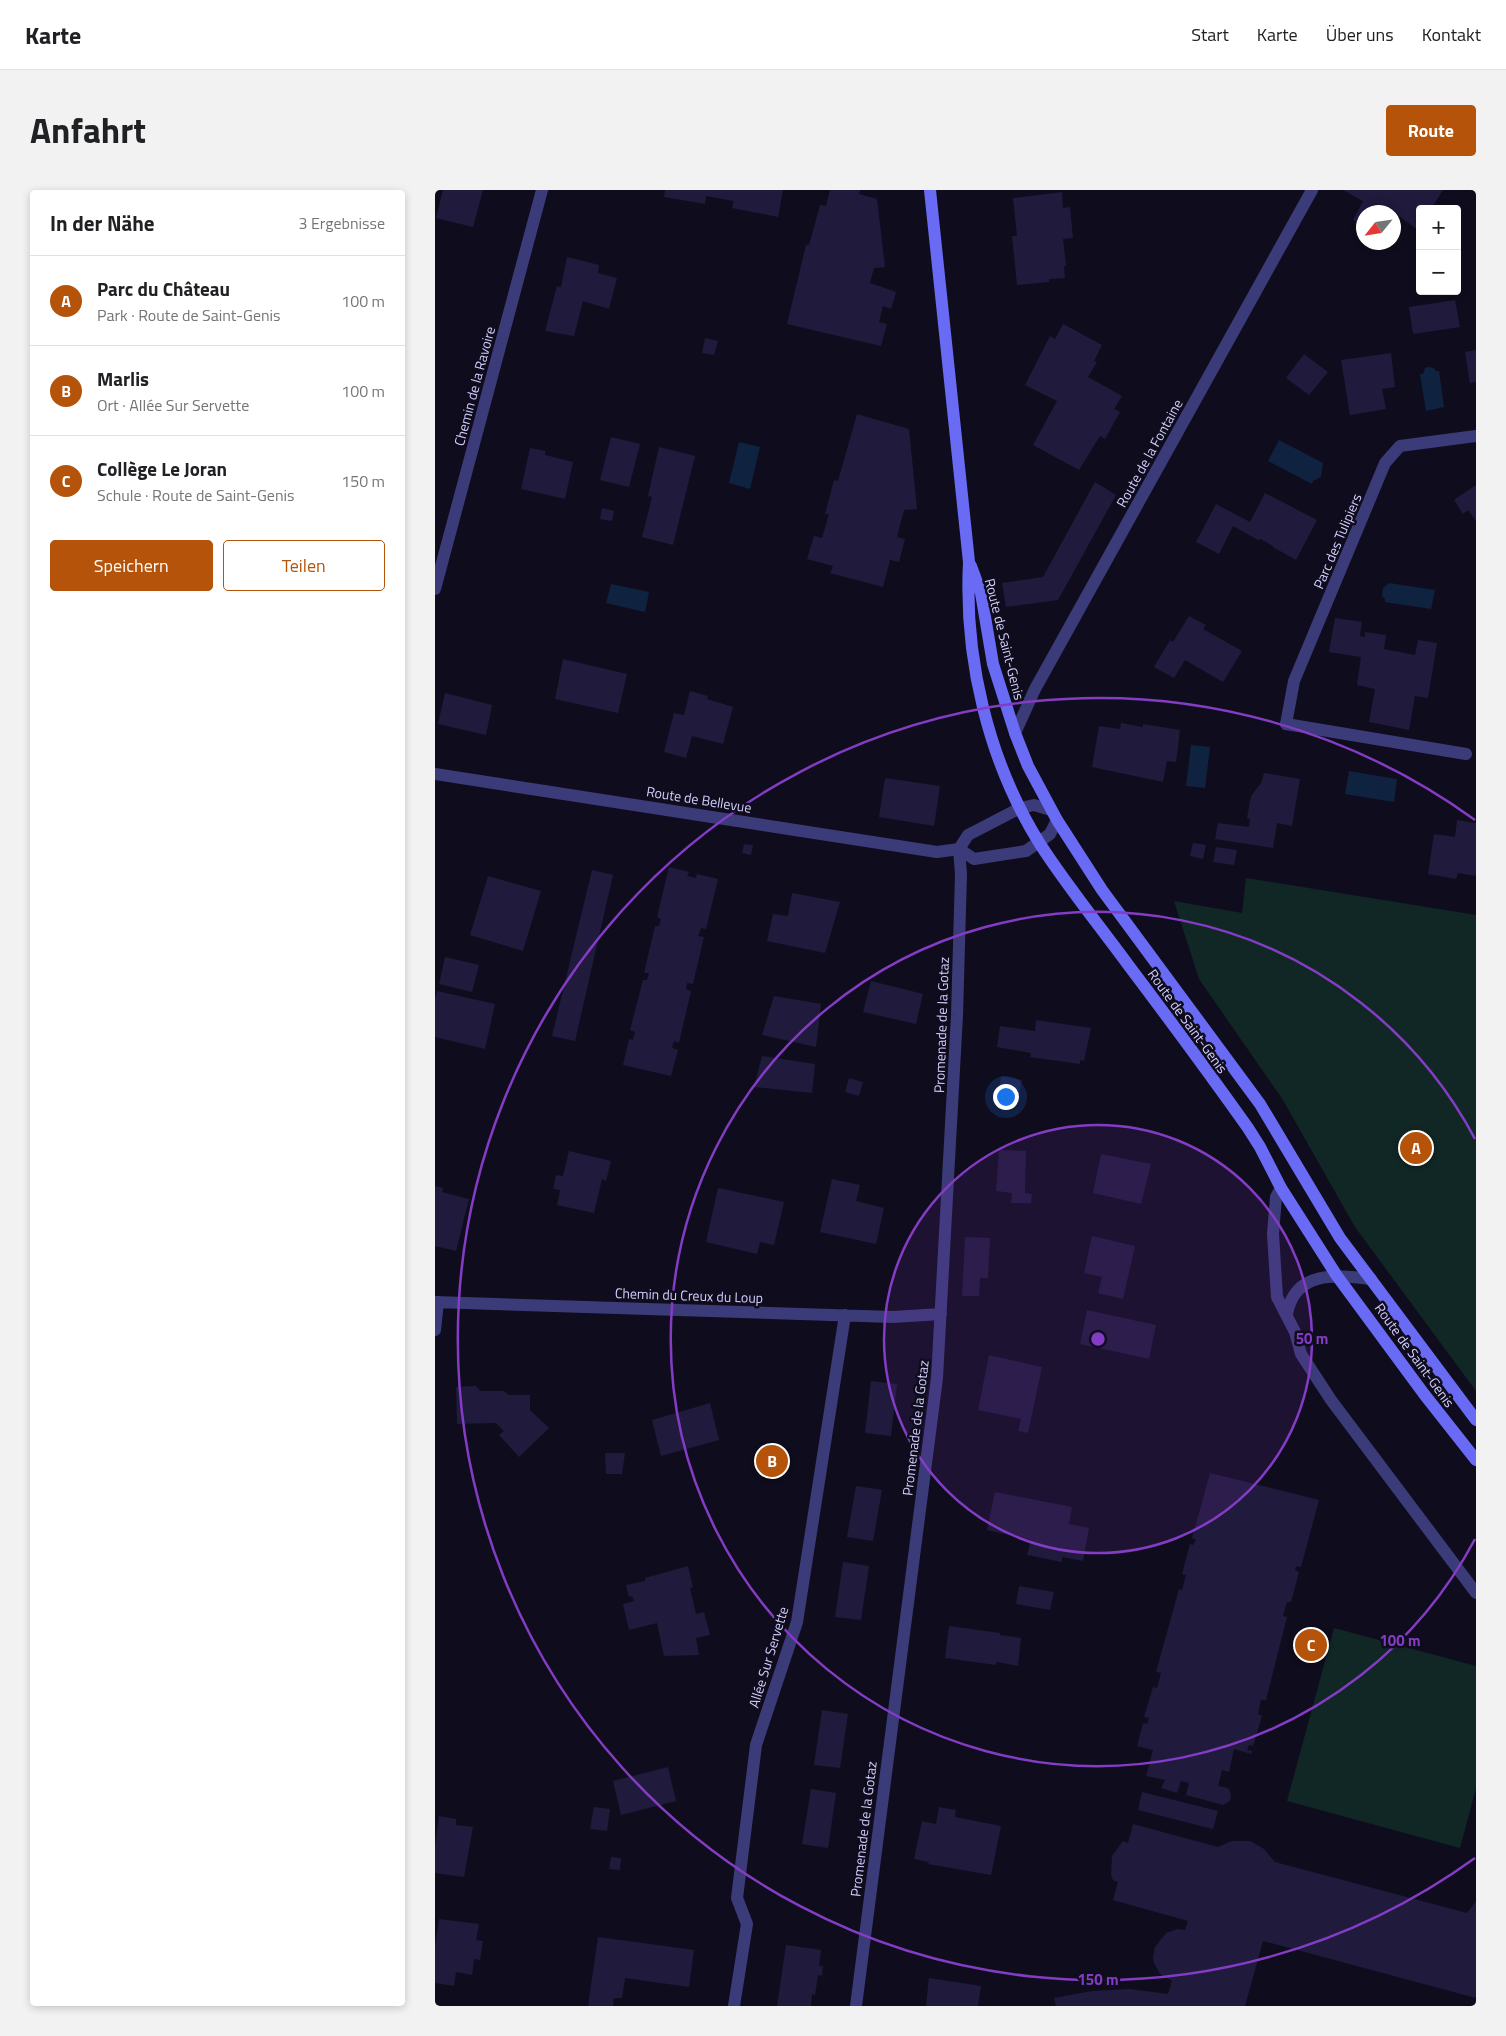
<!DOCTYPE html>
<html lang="de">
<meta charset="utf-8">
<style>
body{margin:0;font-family:"Titillium Web",sans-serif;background:#f2f2f2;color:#202124}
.controls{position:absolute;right:15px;top:15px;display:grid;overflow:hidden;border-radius:5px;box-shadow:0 2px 8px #0003}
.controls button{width:45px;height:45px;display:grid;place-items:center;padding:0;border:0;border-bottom:1px solid #e0e0e0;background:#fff;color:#202124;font:25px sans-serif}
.compass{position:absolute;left:921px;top:15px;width:45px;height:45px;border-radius:50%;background:#fff;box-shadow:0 2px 8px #0003;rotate:240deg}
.you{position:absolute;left:570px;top:906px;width:18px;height:18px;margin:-12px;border:4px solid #fff;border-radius:50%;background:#1a73e8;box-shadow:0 0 0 8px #1a73e833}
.badge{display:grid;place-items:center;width:32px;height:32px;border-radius:50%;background:#b45309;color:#fff;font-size:16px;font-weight:700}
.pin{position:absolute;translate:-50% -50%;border:2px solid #fff;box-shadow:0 1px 5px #0006}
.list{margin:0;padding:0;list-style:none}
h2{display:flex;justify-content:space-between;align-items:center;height:65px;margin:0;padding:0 20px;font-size:21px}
h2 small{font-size:16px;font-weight:400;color:#757577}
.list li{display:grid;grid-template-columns:32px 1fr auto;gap:15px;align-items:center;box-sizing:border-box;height:90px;padding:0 20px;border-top:1px solid #e0e0e0}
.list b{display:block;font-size:19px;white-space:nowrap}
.list p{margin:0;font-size:16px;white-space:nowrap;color:#757577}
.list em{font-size:16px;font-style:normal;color:#757577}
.actions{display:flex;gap:10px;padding:15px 20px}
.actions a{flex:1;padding:11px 0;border:1px solid #b45309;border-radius:5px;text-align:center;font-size:18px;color:#b45309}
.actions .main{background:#b45309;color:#fff}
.map{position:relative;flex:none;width:1041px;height:1816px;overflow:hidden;border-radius:5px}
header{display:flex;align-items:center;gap:30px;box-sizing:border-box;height:70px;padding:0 25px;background:#fff;border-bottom:1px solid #e0e0e0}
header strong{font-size:24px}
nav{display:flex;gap:28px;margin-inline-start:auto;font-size:18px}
.intro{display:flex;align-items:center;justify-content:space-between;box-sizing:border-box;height:120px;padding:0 30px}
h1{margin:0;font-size:35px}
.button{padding:12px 22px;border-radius:5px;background:#b45309;color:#fff;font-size:18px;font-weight:700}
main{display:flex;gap:30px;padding:0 30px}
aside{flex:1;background:#fff;border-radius:5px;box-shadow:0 2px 8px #0003}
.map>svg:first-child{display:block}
.green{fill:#112725}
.water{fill:#0f2340}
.building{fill:#201a3d}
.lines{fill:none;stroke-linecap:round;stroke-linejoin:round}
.service{stroke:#3c3b79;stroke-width:12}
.minor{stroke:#3c3b79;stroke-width:12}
.tertiary{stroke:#3c3b79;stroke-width:12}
.secondary{stroke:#6a6bf5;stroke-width:12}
.ring{fill:none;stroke:#843cc5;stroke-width:2.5}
.labels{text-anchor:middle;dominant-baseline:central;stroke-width:5;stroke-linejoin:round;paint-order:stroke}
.street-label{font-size:14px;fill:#d1cdfc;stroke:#0f0d1d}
.centre{fill:#843cc5;stroke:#0f0d1d;stroke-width:2.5}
.ring-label{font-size:15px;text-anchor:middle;font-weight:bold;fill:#843cc5;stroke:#0f0d1d;stroke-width:5;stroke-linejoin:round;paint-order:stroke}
</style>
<header>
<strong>Karte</strong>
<nav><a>Start</a><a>Karte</a><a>Über uns</a><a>Kontakt</a></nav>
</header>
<div class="intro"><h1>Anfahrt</h1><a class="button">Route</a></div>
<main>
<aside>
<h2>In der Nähe<small>3 Ergebnisse</small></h2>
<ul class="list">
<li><span class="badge">A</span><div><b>Parc du Château</b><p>Park · Route de Saint-Genis</p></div><em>100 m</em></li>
<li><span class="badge">B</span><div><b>Marlis</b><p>Ort · Allée Sur Servette</p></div><em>100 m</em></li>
<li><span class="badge">C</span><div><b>Collège Le Joran</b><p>Schule · Route de Saint-Genis</p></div><em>150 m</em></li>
</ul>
<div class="actions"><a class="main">Speichern</a><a>Teilen</a></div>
</aside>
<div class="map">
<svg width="1041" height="1816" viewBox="0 0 1041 1816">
<rect width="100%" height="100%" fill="#0f0d1d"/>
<path class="green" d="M811,688L1041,725V1201L920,1037L848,910L764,789L739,711L807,723Z
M899,1438L1041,1476V1598L1025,1658L852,1611Z"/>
<path class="water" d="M993,177L999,178L1001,181H1004L1009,217L991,221L985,184H988L990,178Z
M844,250L888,273L886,287L878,291L877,294L833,271Z
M304,252L325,257L315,299L294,293Z
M954,393L1000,400L996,419L950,412V409L947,406L948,398Z
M176,394L214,402L210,422L171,413Z
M756,555L775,557L770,598L751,596Z
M914,581L962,589L959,612L910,604Z"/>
<path class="building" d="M8,0H48L38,37L1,28Z
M230,0H348L343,27L297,18L299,11L271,6L270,14L229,7Z
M395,0H425L424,4L442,9L450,77L439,78L435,93L461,102L456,119L448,116L444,132L452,134L446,156L352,134L371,55H374L385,15L391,16Z
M908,0H1008L996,19H985V35L983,40L953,18L950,22H928V36L918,30L928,11Z
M627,2L628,18L635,17L638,48L628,49L631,76H629L630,88L614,89V92L582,95L577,46H582L578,8Z
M132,67L164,75L163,83L182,88L174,119L148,111L139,146L110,141L122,96L126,97Z
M1020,110L1025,137L978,144L974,117Z
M628,134L667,155L659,171L662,172L653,187L687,206L679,219L685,222L670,249L665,246L644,280L598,255L622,211L590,195L615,146L620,149Z
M270,148L283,151L279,165L267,163Z
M1041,160V192L1035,193L1030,162Z
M956,163L960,197L947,199L951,219L915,225L906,170Z
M869,164L893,182L874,205L851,188Z
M422,224L474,239L482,319L469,320L462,347L470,349L464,372L455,370L448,397L395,383L398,376L372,369L379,346L387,348L394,324H390L399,290L403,291Z
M176,247L205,254L194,297L165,290Z
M224,257L260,266L238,355L207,347L217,307L213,306Z
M95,258L110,261V265L138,272L130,309L86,299Z
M660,292L681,305L623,410L571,417L567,393L608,387Z
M1041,295V331L1033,320L1028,324L1019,310Z
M830,303L882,330L861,370L838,357V356L826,349L823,350L798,336L784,364L761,352L781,314L815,332Z
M167,318L179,321L177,331L165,329Z
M754,426L771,435L768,439L807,461L788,492L750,470L739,488L719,477L735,450L738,452Z
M900,428L927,432L925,446L930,447V442L951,445L949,459L980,465L983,450L1002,453L993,508L980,506L974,540L934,532L940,499L922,495L926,467L894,462Z
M128,469L192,484L183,523L120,509Z
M255,501L273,506L272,509L298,517L288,554L257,546L251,568L229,562L239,523L249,525Z
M10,503L57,515L51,545L3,534Z
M686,533L708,537V534L745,540L741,572L732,571L728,592L657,577L664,536L685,539Z
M829,583L865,589L857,636L842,633L838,658L780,649L783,633L814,637L815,629L812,628L816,606L826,593Z
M450,588L505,596L499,636L444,627Z
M1022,630L1041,633V686L1023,683L1021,689L993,684L999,644L1020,647Z
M758,653L771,655L768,669L755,666Z
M309,654L318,655L316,665L307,663Z
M781,657L802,660L799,675L778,672Z
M234,677L254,682L252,686L261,688L262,684L283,689L271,739L266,738L263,746L269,747L258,794L252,793L251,799L256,801L244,853L239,851L237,858L243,860L236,886L188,875L194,849L198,850L200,842L195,840L208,790H212L214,783H209L220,736H224L226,729L222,727Z
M157,680L178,685L140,851L117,846Z
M53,686L106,701L88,761L35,745Z
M357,703L405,712L390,763L332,751L338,724L353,726Z
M10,767L44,775L37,802L4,794Z
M436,791L488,804L481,834L428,822Z
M2,801L60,814L50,859L0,847V809Z
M339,806L386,814L381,857L327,845Z
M601,830L656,838L649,871L645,870V874L595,867L596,863L562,857L565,836L600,841Z
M327,866L380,874L377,903L319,897Z
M566,886L587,890L584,902L564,899Z
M414,888L428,892L424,906L410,902Z
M564,960L591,961L590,1003L597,1004L596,1013H576L577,1003L561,1001Z
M134,961L176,971L171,991L167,989L159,1023L122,1015L125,1000L118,999L121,985L128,986Z
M666,964L716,974L706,1014L658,1003Z
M397,989L425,995L421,1011L449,1018L441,1054L385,1042Z
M0,996L8,998L7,1002L34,1009L21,1061L0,1056Z
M283,998L349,1012L339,1055L325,1052L322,1064L271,1052Z
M657,1046L700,1056L688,1109L663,1103L667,1087L649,1083Z
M530,1047L555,1048L553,1088H545L544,1106H527Z
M652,1120L721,1135L714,1169L645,1154Z
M554,1165L607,1177L593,1243L583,1241L586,1229L543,1220Z
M436,1191L462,1194L456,1246L430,1243Z
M41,1196L45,1201H69L74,1205H95V1220L114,1238L84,1267L64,1245L69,1241L61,1233L22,1234L21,1197Z
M275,1213L284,1250L226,1266L217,1230Z
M170,1263H190L187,1284H171Z
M343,1266L344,1273L331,1276L330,1269Z
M775,1283L884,1310L866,1377L861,1376L860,1380L864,1382L856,1412H852L848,1426L852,1427L831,1510H826L823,1524L827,1526L818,1556L814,1555L812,1560L817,1561L816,1564L799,1559L794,1582L787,1580L783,1596L793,1598L796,1604L795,1611L788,1615L751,1605L754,1593L746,1591L742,1603L726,1598L730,1590L711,1586L718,1560L702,1556L708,1533L712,1534L714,1528L709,1527L718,1497L722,1498L726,1483L721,1482L744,1399L747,1400L751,1385L747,1384L755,1354L758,1355L761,1350L757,1348Z
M421,1296L447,1300L438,1351L412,1347Z
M560,1302L637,1317L634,1334L654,1338L648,1371L627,1367V1372L592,1365L596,1350L552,1340Z
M408,1372L434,1376L426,1430L400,1427Z
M253,1376L258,1397L255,1398L261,1424L269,1422L275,1445L261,1448L264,1465L229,1466L222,1433L194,1440L188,1414L199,1411L197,1406L194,1407L191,1395L210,1391V1388Z
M584,1396L619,1402L615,1420L581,1414Z
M514,1436L565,1443V1445L586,1448L583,1476L562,1472L561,1475L510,1468Z
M387,1520L413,1524L405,1578L379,1575Z
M233,1577L241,1611L186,1625L178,1591Z
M376,1599L401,1603L393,1658L367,1654Z
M707,1602L783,1621L778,1639L703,1620Z
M159,1617L175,1619L172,1641L155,1639Z
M504,1617L521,1620L520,1627L566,1636L556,1685L493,1674L494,1672L479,1669L487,1631L501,1634Z
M4,1626L21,1629V1635L38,1637L29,1687L0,1683V1655Z
M698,1634L783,1657L797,1651H815L829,1659L840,1672L1032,1723L1041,1711V1808L828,1751L810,1816H621L619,1808L657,1801L695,1799L733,1804L737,1791L725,1784L719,1773L718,1767L720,1757L731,1743L743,1739L750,1740L753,1731L678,1710L683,1692L678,1690L676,1685L677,1666L688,1651L693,1653Z
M176,1667L186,1668L185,1680L174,1679Z
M4,1729L44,1734L41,1750L48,1751L45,1770L39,1769L37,1785L21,1782L19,1796L0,1793V1756Z
M163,1747L259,1760L254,1797L190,1788L187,1808H179L178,1816H153Z
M351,1755L386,1760L384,1776H388L387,1786L383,1785L380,1805L377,1804L376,1816H342Z
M494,1788L546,1796L543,1816H491Z"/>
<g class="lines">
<path class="service" d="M851,534L1031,564
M846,998L841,1007L838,1044L842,1107L860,1142L866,1164L896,1210L1041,1403
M852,1124C860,1080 901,1085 936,1089"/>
<path class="minor" d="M0,399L107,0
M851,534L859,491L950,273L965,256L1041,246
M580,543L600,499L877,0
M0,1112L458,1127L506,1124
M0,1140L3,1112
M299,1816L312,1734L302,1708L321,1555L362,1432L410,1125
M421,1816L502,1188L522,825L526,684L524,659"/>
<path class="tertiary" d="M0,584L502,662L524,659L539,669L591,661L615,644L622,630
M524,659L533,645L585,618L599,615L616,620"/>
<path class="secondary" d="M495,0L534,372C529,468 553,571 605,654C632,696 664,735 694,776C734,829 774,883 813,938L825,957L846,998L902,1086L989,1204L1041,1270
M536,376L546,403L558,474L580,543L593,576L622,630L667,700L825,914L905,1048L1041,1230"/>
</g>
<circle cx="663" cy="1149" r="214" fill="#843cc5" fill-opacity=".12"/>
<g class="ring">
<circle cx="663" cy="1149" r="214"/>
<path d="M1040 1349A427 427 0 1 1 1040 949"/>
<path d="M1040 1668A641 641 0 1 1 1040 630"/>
</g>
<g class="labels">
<g class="street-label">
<text transform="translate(39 196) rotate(-75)">Chemin de la Ravoire</text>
<text transform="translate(714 263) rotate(-61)">Route de la Fontaine</text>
<text transform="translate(902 351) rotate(-67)">Parc des Tulipiers</text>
<text transform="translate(570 449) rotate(76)">Route de Saint-Genis</text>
<text transform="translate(264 609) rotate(9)">Route de Bellevue</text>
<text transform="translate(753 831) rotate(54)">Route de Saint-Genis</text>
<text transform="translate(506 835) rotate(-88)">Promenade de la Gotaz</text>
<text transform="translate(254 1105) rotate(2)">Chemin du Creux du Loup</text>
<text transform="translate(980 1165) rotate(54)">Route de Saint-Genis</text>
<text transform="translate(480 1238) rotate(-83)">Promenade de la Gotaz</text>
<text transform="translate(333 1467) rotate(-73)">Allée Sur Servette</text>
<text transform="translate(428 1639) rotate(-83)">Promenade de la Gotaz</text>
</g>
</g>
<circle cx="663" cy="1149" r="8" class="centre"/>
<g class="ring-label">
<text x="877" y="1154">50 m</text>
<text x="965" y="1456">100 m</text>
<text x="663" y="1795">150 m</text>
</g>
</svg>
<div class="controls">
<button>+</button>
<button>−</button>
</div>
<svg class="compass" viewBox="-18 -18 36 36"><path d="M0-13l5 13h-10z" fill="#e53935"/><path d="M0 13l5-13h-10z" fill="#757577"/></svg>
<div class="you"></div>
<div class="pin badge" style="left:981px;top:958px">A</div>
<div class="pin badge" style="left:337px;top:1271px">B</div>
<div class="pin badge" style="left:876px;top:1455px">C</div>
</div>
</main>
